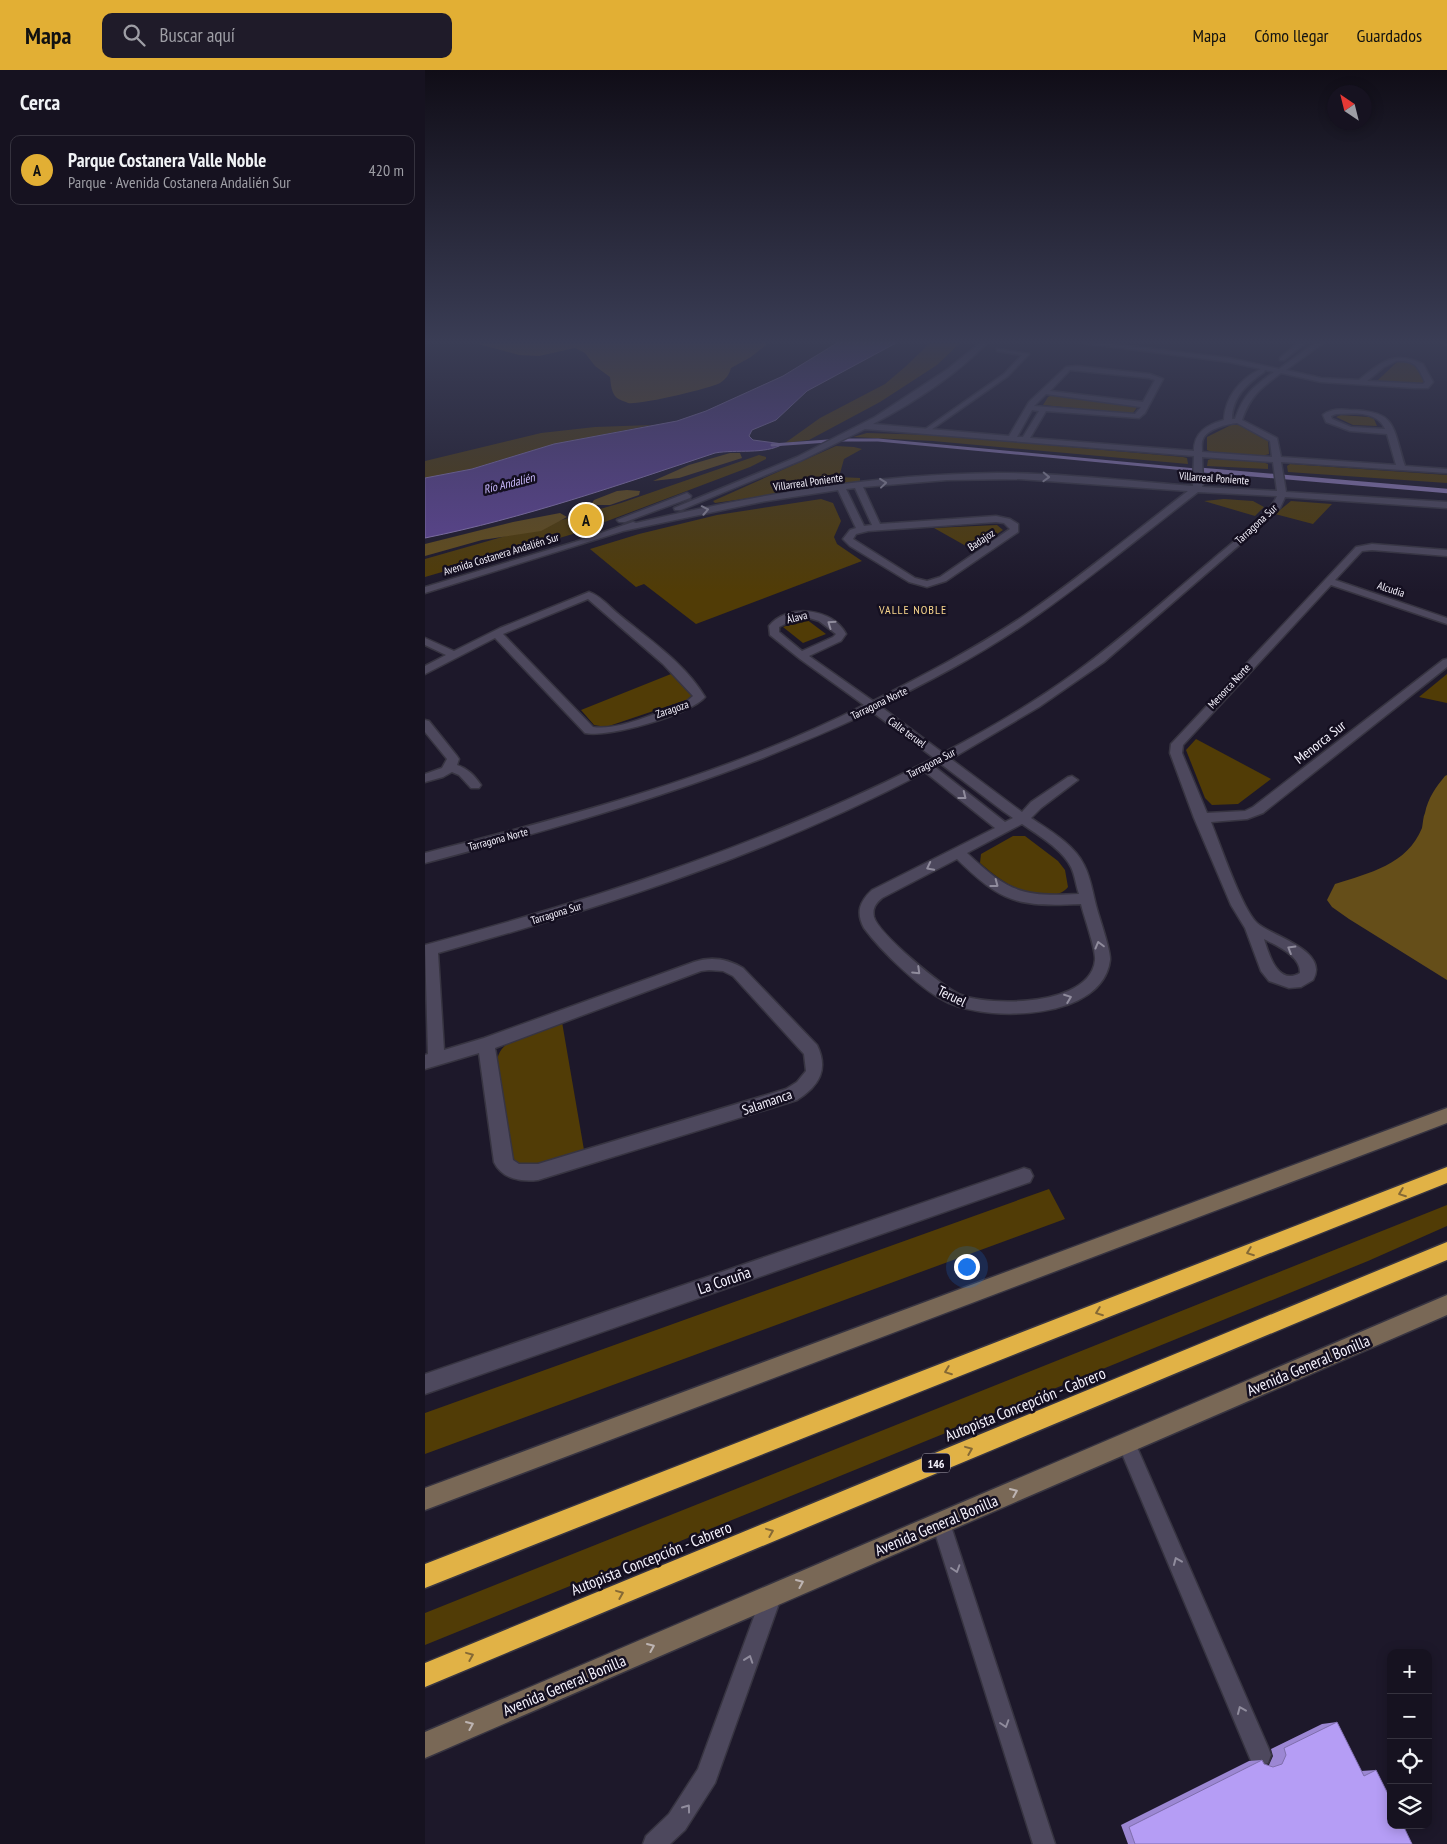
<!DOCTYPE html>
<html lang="es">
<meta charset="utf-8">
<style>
body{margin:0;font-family:"PT Sans Narrow",sans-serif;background:#1f1b29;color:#f1f3f6}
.controls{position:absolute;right:15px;bottom:15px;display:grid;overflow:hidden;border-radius:10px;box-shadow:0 2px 12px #0003}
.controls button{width:45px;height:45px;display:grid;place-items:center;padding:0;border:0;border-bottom:1px solid #35323e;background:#161220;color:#f1f3f6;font:25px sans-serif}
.compass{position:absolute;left:902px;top:15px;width:45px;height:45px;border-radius:50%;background:#161220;box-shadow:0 2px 12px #0003;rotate:325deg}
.you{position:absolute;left:541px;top:1196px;width:18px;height:18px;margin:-12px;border:4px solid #fff;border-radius:50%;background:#1a73e8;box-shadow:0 0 0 8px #1a73e833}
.badge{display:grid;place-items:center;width:32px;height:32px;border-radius:50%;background:#e2af34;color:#111;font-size:16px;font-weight:700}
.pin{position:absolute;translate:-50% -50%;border:2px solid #fff;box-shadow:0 1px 5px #0006}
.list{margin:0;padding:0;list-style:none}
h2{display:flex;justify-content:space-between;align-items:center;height:65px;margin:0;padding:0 20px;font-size:21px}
h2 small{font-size:16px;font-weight:400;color:#9e9ea5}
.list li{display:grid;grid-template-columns:32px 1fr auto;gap:15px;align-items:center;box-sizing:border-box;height:70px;margin:0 10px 10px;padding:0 10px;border:1px solid #35323e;border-radius:10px}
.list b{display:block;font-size:19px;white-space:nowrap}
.list p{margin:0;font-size:16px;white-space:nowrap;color:#9e9ea5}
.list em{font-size:16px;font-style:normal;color:#9e9ea5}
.icon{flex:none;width:28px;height:28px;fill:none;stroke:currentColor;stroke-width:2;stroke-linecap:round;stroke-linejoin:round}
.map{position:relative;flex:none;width:1022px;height:1774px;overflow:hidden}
header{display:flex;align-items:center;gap:30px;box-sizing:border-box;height:70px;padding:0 25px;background:#e2af34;color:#111}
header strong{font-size:24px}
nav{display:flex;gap:28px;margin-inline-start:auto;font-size:18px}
.search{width:350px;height:45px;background:#1f1b29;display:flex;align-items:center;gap:12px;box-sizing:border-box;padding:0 18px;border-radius:10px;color:#9e9ea5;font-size:19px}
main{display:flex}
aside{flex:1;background:#161220}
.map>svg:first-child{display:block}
.green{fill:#513c06}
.forest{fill:#654e19}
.water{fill:#5f4595;stroke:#8c79b4}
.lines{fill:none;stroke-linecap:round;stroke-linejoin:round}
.stream-far1{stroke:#8c79b4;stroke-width:3}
.stream{stroke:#8c79b4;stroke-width:4.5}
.lane-casing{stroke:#373441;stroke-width:3}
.street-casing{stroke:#373441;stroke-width:3}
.secondary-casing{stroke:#373441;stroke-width:3}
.highway-casing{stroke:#373441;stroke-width:3}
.lane{fill:#4d485d;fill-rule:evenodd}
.street{fill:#4d485d;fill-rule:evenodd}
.secondary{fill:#796856;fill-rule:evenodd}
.highway{fill:#e1b246;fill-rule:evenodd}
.wall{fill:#9c87d3}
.building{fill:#b59df5;stroke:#7f6eac}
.oneway{stroke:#908c9d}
.oneway2{stroke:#856935}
.oneway3{stroke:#bdb4b2}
.labels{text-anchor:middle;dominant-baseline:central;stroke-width:5;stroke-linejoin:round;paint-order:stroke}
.far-street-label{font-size:11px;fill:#f5f2fd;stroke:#140f20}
.far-water-label{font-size:12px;font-style:italic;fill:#cbbafd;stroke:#140f20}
.far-neighbourhood-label{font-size:12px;letter-spacing:1px;fill:#f9d68c;stroke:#140f20}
.shield{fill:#140f20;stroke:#b2aebb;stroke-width:1}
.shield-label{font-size:12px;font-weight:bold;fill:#f5f2fd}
.street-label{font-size:14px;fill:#f5f2fd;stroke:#140f20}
.near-street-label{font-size:16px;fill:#f5f2fd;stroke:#140f20}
</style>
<header>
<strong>Mapa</strong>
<div class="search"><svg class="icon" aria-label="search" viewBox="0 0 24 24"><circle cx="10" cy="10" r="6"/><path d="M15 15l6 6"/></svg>Buscar aquí</div>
<nav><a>Mapa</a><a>Cómo llegar</a><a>Guardados</a></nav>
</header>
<main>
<aside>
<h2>Cerca<small></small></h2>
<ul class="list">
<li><span class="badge">A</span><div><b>Parque Costanera Valle Noble</b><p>Parque · Avenida Costanera Andalién Sur</p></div><em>420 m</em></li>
</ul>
</aside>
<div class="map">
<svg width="1022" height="1774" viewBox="0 0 1022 1774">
<rect width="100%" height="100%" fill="#1d182a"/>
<path class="green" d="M505,273H535L512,295L455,332L384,370L360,373L395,348L460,314L480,297Z
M976,291L991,295L1000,313C987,316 965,316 953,310L972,292Z
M627,325L713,336L708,343H700L618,335L623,327Z
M916,345L944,347L949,349L952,356L928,355L911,347Z
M227,355L129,374L46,399L0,408V391L116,363L170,357Z
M806,355H815L840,368L843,371L844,384L837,386L787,382L782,380V367Z
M442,363L508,365L758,387L762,388L763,394L508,371L428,367Z
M411,376L429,377L437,379L419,389L414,407L435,408V412L290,433L288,431Z
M334,385L341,387V389L325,397L148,464L0,507V489L196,433Z
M786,389L835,391L843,394V399L782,396L783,390Z
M865,394L1022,405V413L863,402L862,396Z
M396,429L408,433L416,451L409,467L412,474L437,491L271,554L219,514L211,517L165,479L214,464L292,445Z
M799,429L828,431L839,437L830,446L779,431Z
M866,431L907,434L888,454L850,444Z
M572,455L578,460L548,480L509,458Z
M381,549L401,564L378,573L358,557Z
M246,604L267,621V628L181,657L169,655L156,640Z
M1022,604V633L994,627Z
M771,669L846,709L813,734L787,735L780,728L761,680Z
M588,766H600L633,791L640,800L643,817C637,824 631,825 622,824C593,824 576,811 555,793L556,784Z
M137,952L159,1080C139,1086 104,1105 86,1088L72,990C74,981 78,976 86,971Z
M624,1119L640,1149L0,1384V1343Z
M1022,1135V1156L943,1191L0,1575V1543Z"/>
<path class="forest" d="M49,273H341V275L326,287L306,298C304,305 301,309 295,313C283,319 215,335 203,333C201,332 195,330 192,328C186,323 186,314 185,307L170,296L160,283L150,278L114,286L94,285Z
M305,383H315L317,388L254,408L228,411L264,395Z
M202,420L215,421L214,425L185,435H168L167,433L169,430L192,421Z
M135,443L142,447L116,461L57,470L0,486V474L88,452Z
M1022,705V910L924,849L907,837L902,830L910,814C944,803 982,795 997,758C998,753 998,747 1000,743C1003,728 1011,717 1020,706Z"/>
<path class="water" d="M412,273H471L382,321L351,350L327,360L324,366L328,370L358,374C339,385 312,379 290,383C194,415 99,448 0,468V408L47,399L129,374L252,351L281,341L358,306Z"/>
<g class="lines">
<path class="stream-far1" d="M347,375L417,370H453L792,402"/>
<path class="stream" d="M777,400L1022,421"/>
<g class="lane-casing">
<path id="lane" d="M572,279L604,284L583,306L503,362H499V360L579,304L597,285L572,281Z
M702,1365L708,1368L843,1677L846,1685L843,1693L835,1696L827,1693L693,1374L696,1368Z
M516,1444L523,1446L525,1453L630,1774H608L507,1453L509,1446Z
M347,1515L354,1518L357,1525L290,1713L260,1760L245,1774H218L221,1766L244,1744L273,1699L337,1525L340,1518Z"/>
</g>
<g class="street-casing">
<path id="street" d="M555,273H562C530,306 488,333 448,354L584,366L604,332L641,297L652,296L725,304L738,309L720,343L714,348L621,341L605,368L769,381C769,362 782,355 799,350C800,327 816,308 836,299L804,292L658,273H679L804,288L854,299L890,273H898L861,300L896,308L934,310C956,292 969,280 998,294L1008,312L1003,318H989L896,312L856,303C835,319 826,325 817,350L852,368L856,387L971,395L962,364L925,361L901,352L898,345C905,339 915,339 924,340C972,341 967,355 980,396L1022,399V403L856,392L861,422L1022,432V438L860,427L855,438L827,464L679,592L614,637L526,689L597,742L606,732L643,707L647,706L653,710L616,738L606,748C624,760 650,775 659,795C666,808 668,825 672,839C675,850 686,881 685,890C678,950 565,952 524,933C498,922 456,881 439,858C431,843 434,832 447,820L570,758L500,702C346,783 180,837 13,883L19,980L59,968L269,892C286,886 303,889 318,898L392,975C404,1000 394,1016 372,1030L113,1110C96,1112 77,1109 69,1092L54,983L0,999V985L3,984L0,875C175,828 348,771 509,688L446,641C411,659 374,673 338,688C228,731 114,763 0,793V783C146,746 304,704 439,635L375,589L345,565L344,556C362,533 408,538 421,564L416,571L384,586L448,631C499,605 549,579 597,547C654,508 708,463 763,421L594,409L522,410L438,417L455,454L571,446L585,449L593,454V462L521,511L502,517L484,512L425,476L418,469L425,460L431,458L413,420L336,432L198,461L0,523V517L150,472L208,452L211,453C329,425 450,404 572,403C637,403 703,411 768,416L769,386L440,359L377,390L256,440H250L249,438L372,387L450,347L523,299ZM971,291C990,290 993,296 1000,312L998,314L942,311L959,297ZM645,300L724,308L730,310L718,332L625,321ZM840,300L849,302C828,317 819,324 810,349H807C807,327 822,314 839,302ZM621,324L716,337L710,344L609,336ZM607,340L614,341L598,367H592ZM911,344C929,343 953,341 960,359L926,357L907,349L906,346ZM812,353L845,371L847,387L777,382C777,378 776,373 778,369C782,359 802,354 812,353ZM777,387L848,392L852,421L777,417L778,414ZM430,418L447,455L439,456L421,419ZM773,422L852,426C843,447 805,474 787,490C742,528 699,567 651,602C610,632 564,659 518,683L455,636C506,610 557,584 604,551C662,511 717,465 773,422ZM571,452L579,453L585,459L515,507L502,511L490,508L428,469L431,464L443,461ZM381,547L394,551L411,564L408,567L377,581L354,562V557L364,552ZM516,694L578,741L588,748L580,752L510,697ZM597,754C613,765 637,779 646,797C650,805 651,816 654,824C597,827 583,822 542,783ZM532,789C577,833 593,837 656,834C659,847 671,879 670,890C666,936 567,937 536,925C519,919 453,863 449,847C447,838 451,833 457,828ZM284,900L298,901L308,906L379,984L381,1001L372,1012L361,1019L113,1094H94L88,1090L70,978L276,901Z
M873,273H880L859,290H855V288Z
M1018,273H1022V276Z
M262,423L266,426L265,428L200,452H194L192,450Z
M947,474L1022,480V486L947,480L937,481L910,510L1022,548V554L906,515L758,675L757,683L782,743L820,741L828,737L1018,590L1022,589V597L838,743L822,749L786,752C795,774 817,839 832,853C846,866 905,880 888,910L876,917L864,918L844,911L836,901L820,858L806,835L769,748L745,683L746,674L931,477ZM839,869C852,876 876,886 875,903C853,916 844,885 839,869Z
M164,522C174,525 184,536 192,543C222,568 260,593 280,627C265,645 183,668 160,663L70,568L0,604V596L21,585L0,575V568L29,581L75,558ZM163,529L238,594L268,626L261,632C235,641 195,661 168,657L78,564Z
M0,650L4,651L32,686L34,689L32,695C43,699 49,705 56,715L54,718H46L34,705L27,702L18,707L0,712V704L17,698L22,689L0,662Z
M599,1098L605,1100L608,1106L605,1112L0,1324V1304Z"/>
</g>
<g class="secondary-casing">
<path id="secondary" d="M1022,1038V1053L0,1440V1418Z
M1022,1225V1245L0,1688V1662Z"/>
</g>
<g class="highway-casing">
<path id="highway" d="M1022,1097V1113L0,1518V1494Z
M1022,1172V1190L0,1617V1593Z"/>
</g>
<use href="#lane" class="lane"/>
<use href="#street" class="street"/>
<use href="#secondary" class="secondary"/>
<use href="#highway" class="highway"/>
</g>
<path class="wall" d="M912,1652L936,1701L951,1700L987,1774H703L696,1755L824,1691L837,1690L839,1694L842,1695H844L848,1686L846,1679L897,1654Z"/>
<path class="building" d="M912,1652L939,1706L951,1700L966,1730V1755H978L987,1774H710L704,1757L837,1690L839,1694L848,1697L857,1694L861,1685L859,1678Z"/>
<defs><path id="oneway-chevron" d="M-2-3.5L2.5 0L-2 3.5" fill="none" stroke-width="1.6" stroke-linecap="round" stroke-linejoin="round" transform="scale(1.25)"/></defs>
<g class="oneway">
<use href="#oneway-chevron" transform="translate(621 407) rotate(2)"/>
<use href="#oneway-chevron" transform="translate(458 413) rotate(-6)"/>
<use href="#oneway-chevron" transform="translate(280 440) rotate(-11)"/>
<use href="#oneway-chevron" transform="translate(406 554) rotate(-145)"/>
<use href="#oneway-chevron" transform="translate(538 726) rotate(38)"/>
<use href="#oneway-chevron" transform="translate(505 797) rotate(153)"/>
<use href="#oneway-chevron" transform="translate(570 814) rotate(37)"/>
<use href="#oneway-chevron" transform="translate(674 875) rotate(-105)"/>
<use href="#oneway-chevron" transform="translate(866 879) rotate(-149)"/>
<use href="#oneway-chevron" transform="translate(492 901) rotate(44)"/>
<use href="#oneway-chevron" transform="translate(643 928) rotate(-21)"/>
<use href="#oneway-chevron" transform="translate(752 1491) rotate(-113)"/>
<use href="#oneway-chevron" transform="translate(531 1499) rotate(72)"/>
<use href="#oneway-chevron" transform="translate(324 1589) rotate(-71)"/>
<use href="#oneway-chevron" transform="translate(816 1640) rotate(-113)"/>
<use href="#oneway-chevron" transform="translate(580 1654) rotate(72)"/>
<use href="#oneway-chevron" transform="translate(262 1738) rotate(-54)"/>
</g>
<g class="oneway2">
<use href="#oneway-chevron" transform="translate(977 1123) rotate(159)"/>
<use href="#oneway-chevron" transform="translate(825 1182) rotate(159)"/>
<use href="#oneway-chevron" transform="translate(674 1242) rotate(159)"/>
<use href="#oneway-chevron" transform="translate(523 1301) rotate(159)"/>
<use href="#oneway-chevron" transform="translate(544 1380) rotate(-22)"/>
<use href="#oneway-chevron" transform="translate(345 1462) rotate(-22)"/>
<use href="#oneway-chevron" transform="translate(195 1524) rotate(-22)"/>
<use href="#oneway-chevron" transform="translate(45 1586) rotate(-22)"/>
</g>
<g class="oneway3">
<use href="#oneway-chevron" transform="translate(589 1422) rotate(-23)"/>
<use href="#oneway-chevron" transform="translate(375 1513) rotate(-23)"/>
<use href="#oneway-chevron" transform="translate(226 1577) rotate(-23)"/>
<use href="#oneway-chevron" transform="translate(45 1655) rotate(-23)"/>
</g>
<linearGradient id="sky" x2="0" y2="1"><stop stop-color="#100d17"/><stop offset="0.52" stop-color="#3a3d55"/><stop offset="1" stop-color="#3a3d55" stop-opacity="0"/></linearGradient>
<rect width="1022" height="522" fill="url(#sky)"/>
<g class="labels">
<g class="far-street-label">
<text transform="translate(789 408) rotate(4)">Villarreal Poniente</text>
<text transform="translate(383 412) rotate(-8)">Villarreal Poniente</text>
<text transform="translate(831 454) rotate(-43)">Tarragona Sur</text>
<text transform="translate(556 470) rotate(-34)">Badajoz</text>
<text transform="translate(76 484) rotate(-17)">Avenida Costanera Andalién Sur</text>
<text transform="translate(966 519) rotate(18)">Alcudia</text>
<text transform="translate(372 547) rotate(-14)">Álava</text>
<text transform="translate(804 616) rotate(-47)">Menorca Norte</text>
<text transform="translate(454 633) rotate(-26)">Tarragona Norte</text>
<text transform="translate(247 639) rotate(-19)">Zaragoza</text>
<text transform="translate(482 662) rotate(36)">Calle teruel</text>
<text transform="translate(506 693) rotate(-27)">Tarragona Sur</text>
<text transform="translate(73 769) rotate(-15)">Tarragona Norte</text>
<text transform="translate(131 843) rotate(-17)">Tarragona Sur</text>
</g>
<g class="far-water-label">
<text transform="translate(84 413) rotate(-14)">Río Andalién</text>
</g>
<g class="far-neighbourhood-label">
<text x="488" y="539">VALLE NOBLE</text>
</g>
<rect class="shield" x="497" y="1383.5" width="28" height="19" rx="4"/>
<g class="shield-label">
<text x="511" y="1393">146</text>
</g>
<g class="street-label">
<text transform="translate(895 672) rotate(-38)">Menorca Sur</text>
<text transform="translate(527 926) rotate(26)">Teruel</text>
<text transform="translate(342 1032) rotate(-19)">Salamanca</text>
</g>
<g class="near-street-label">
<text transform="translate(299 1210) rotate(-19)">La Coruña</text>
<text transform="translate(883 1295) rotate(-23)">Avenida General Bonilla</text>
<text transform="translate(600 1334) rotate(-22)">Autopista Concepción - Cabrero</text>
<text transform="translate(511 1455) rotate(-23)">Avenida General Bonilla</text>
<text transform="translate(226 1488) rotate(-22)">Autopista Concepción - Cabrero</text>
<text transform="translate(139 1615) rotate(-23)">Avenida General Bonilla</text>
</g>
</g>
</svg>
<div class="controls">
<button>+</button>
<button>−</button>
<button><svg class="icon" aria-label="locate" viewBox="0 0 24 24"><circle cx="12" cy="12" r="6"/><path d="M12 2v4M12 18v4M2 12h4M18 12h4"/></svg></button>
<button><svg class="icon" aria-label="layers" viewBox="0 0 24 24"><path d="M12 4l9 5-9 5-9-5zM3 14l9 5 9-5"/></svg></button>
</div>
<svg class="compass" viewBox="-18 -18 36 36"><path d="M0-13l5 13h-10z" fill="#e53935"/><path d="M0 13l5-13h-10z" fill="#9e9ea5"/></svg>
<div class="you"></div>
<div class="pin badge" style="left:161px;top:450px">A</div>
</div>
</main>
